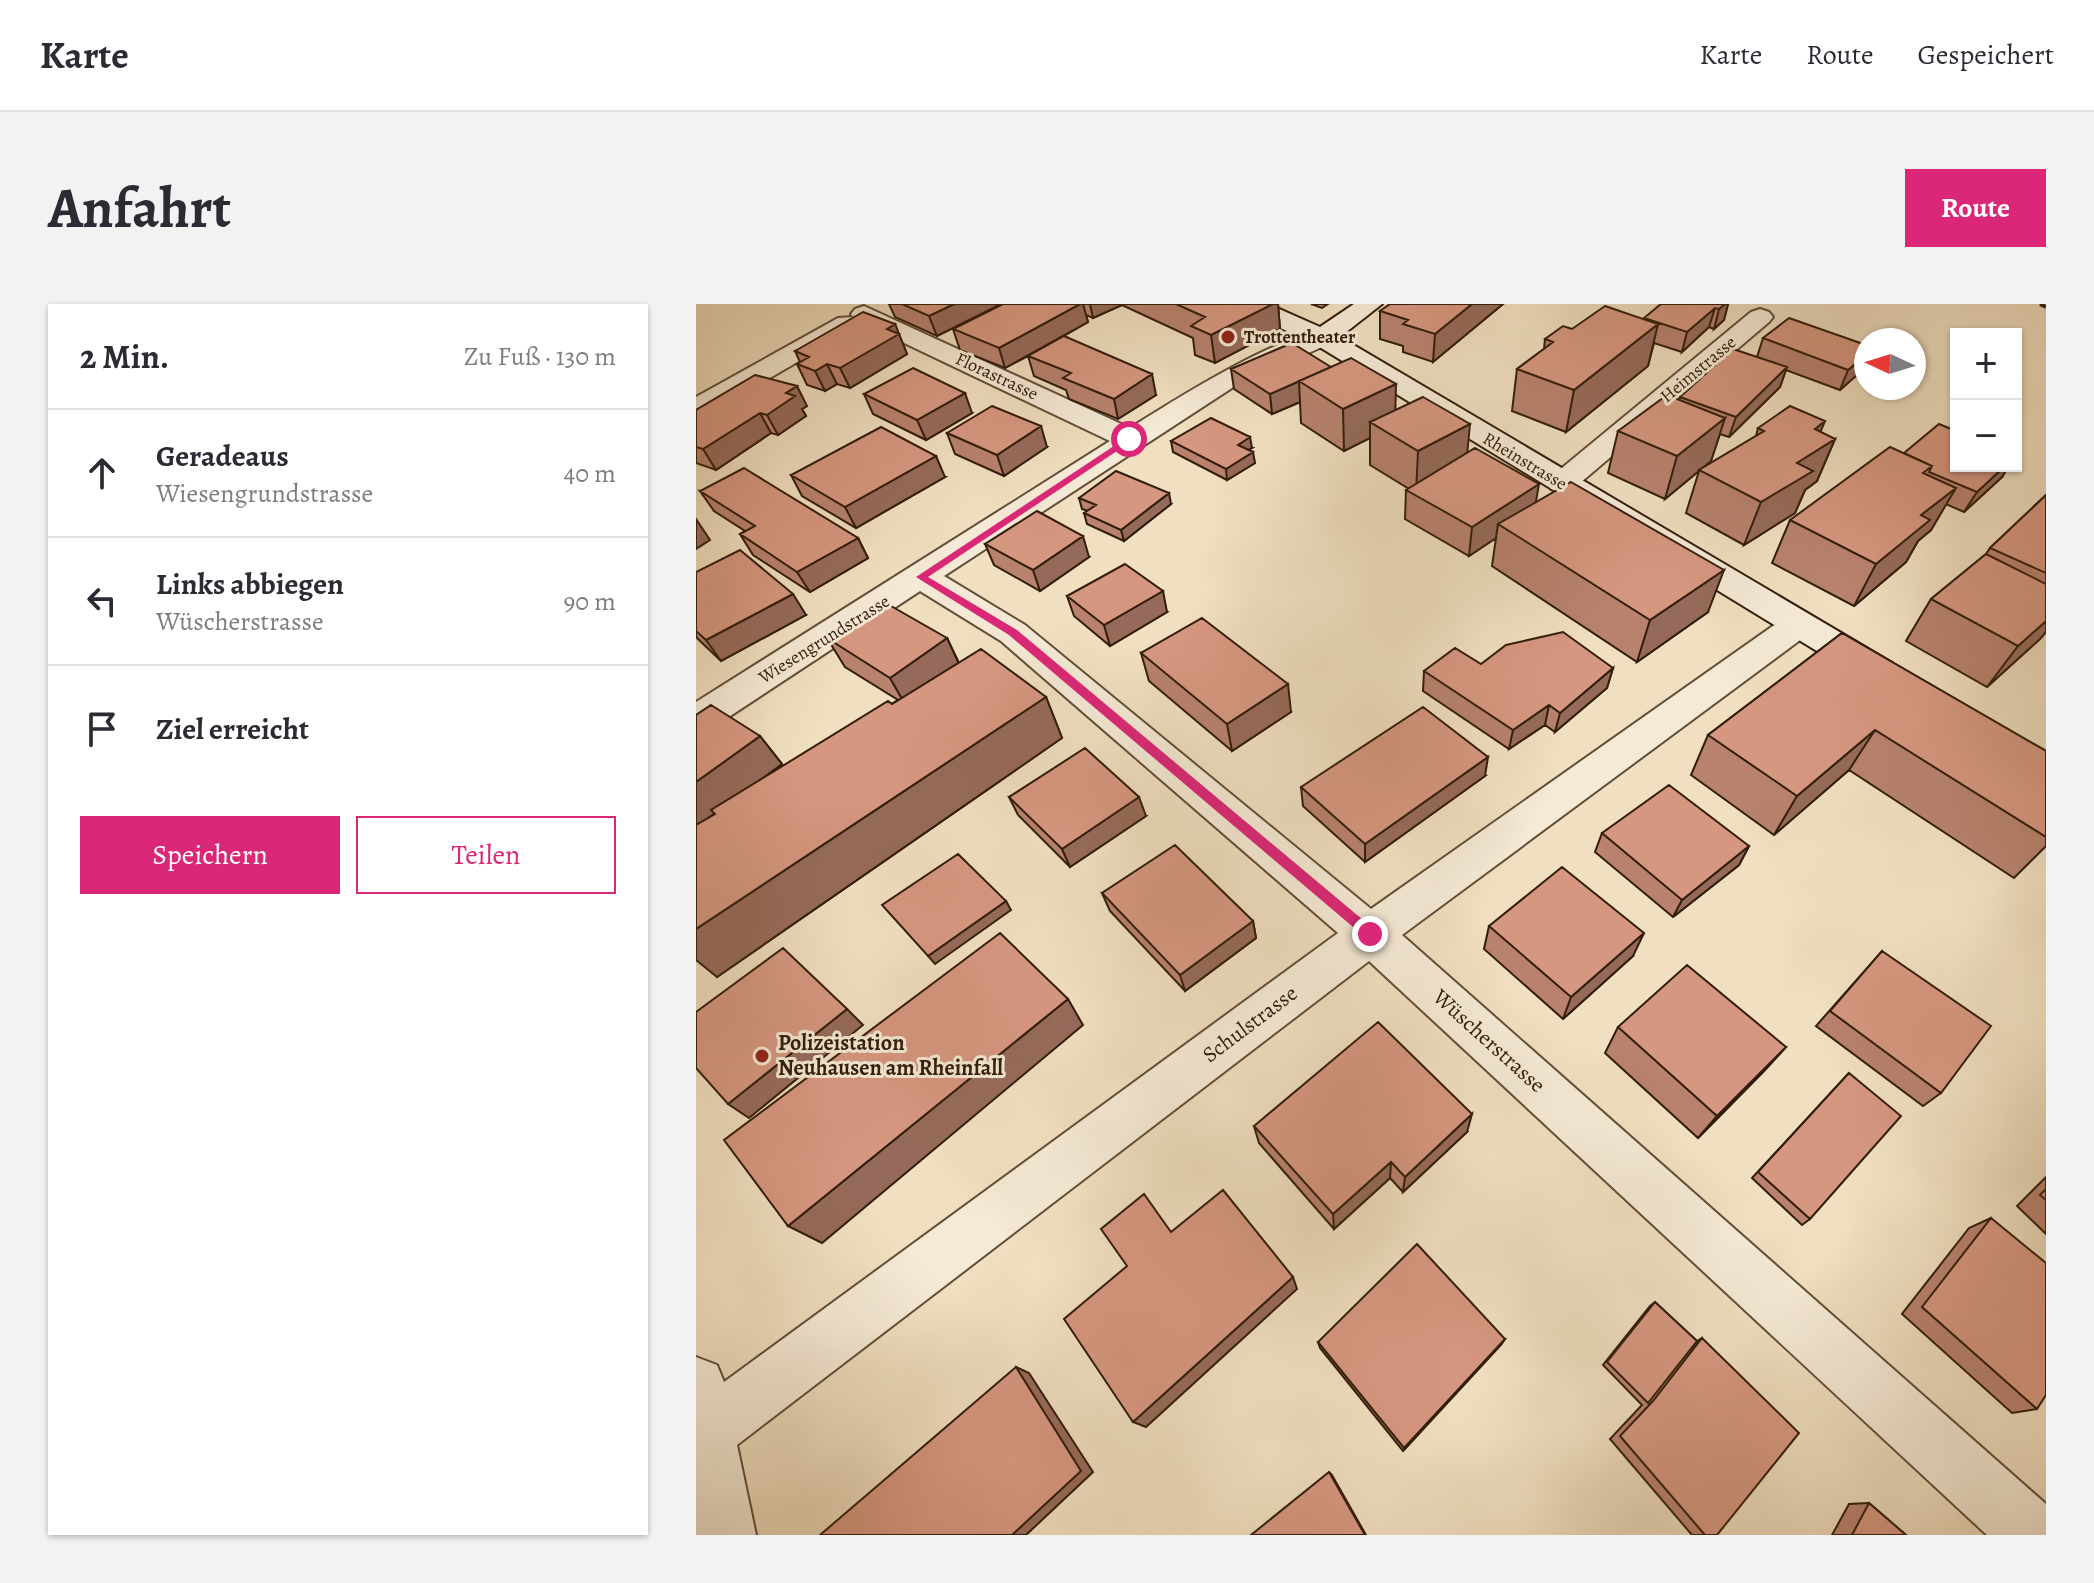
<!DOCTYPE html>
<html lang="de">
<meta charset="utf-8">
<style>
body{margin:0;font-family:Alegreya,serif;background:#f2f2f3;color:#2b2b33}
.controls{position:absolute;right:24px;top:24px;display:grid;overflow:hidden;border-radius:0px;box-shadow:0 2px 6px #0004}
.controls button{width:72px;height:72px;display:grid;place-items:center;padding:0;border:0;border-bottom:2px solid #e1e1e2;background:#fff;color:#2b2b33;font:40px sans-serif}
.compass{position:absolute;left:1158px;top:24px;width:72px;height:72px;border-radius:50%;background:#fff;box-shadow:0 2px 6px #0004;rotate:274deg}
.stop{position:absolute;width:24px;height:24px;margin:-18px;border:6px solid #db2777;border-radius:50%;background:#fff}
.stop.end{background:#db2777;border-color:#fff;box-shadow:0 2px 8px #0008}
.list{margin:0;padding:0;list-style:none}
h2{display:flex;justify-content:space-between;align-items:center;height:104px;margin:0;padding:0 32px;font-size:34px}
h2 small{font-size:26px;font-weight:400;color:#7c7c81}
.list li{display:grid;grid-template-columns:52px 1fr auto;gap:24px;align-items:center;box-sizing:border-box;height:128px;padding:0 32px;border-top:2px solid #e1e1e2}
.list b{display:block;font-size:30px;white-space:nowrap}
.list p{margin:0;font-size:26px;white-space:nowrap;color:#7c7c81}
.list em{font-size:26px;font-style:normal;color:#7c7c81}
.actions{display:flex;gap:16px;padding:24px 32px}
.actions a{flex:1;padding:18px 0;border:2px solid #db2777;border-radius:0px;text-align:center;font-size:28px;color:#db2777}
.actions .main{background:#db2777;color:#fff}
.icon{flex:none;width:44px;height:44px;fill:none;stroke:currentColor;stroke-width:2;stroke-linecap:round;stroke-linejoin:round}
.map{position:relative;flex:none;width:1350px;height:1231px;overflow:hidden;border-radius:0px}
header{display:flex;align-items:center;gap:48px;box-sizing:border-box;height:112px;padding:0 40px;background:#fff;border-bottom:2px solid #e1e1e2}
header strong{font-size:38px}
nav{display:flex;gap:44px;margin-inline-start:auto;font-size:28px}
.intro{display:flex;align-items:center;justify-content:space-between;box-sizing:border-box;height:192px;padding:0 48px}
h1{margin:0;font-size:56px}
.button{padding:20px 36px;border-radius:0px;background:#db2777;color:#fff;font-size:28px;font-weight:700}
main{display:flex;gap:48px;padding:0 48px}
aside{flex:1;background:#fff;border-radius:0px;box-shadow:0 2px 6px #0004}
.map>svg:first-child{display:block}
.lines{fill:none;stroke-linecap:round;stroke-linejoin:round}
.street-casing{stroke:#624e38;stroke-width:4}
.secondary-casing{stroke:#321d0a;stroke-width:4}
.street{fill:#f5ead6;fill-rule:evenodd}
.secondary{fill:#f5ead6;fill-rule:evenodd}
.rail{stroke:#321d0a;stroke-width:4;stroke-dasharray:9 9;stroke-linecap:butt}
.wall{fill:#b8826e;stroke:#321d0a;stroke-width:2}
.shaded-wall{fill:#966a5a;stroke:#321d0a;stroke-width:2}
.building{fill:#d69780;stroke:#321d0a;stroke-width:2}
.route{fill:#db2777}
.poi-dot{fill:#8f2418;stroke:#f5ead6;stroke-width:3}
.labels{text-anchor:middle;dominant-baseline:central;stroke-width:6;stroke-linejoin:round;paint-order:stroke}
.far-poi-label{font-size:18px;font-weight:bold;fill:#321d0a;stroke:#f5ead6;text-anchor:start}
.far-street-label{font-size:18px;fill:#321d0a;stroke:#f5ead6}
.street-label{font-size:22px;fill:#321d0a;stroke:#f5ead6}
.poi-label{font-size:22px;font-weight:bold;fill:#321d0a;stroke:#f5ead6;text-anchor:start}
</style>
<header>
<strong>Karte</strong>
<nav><a>Karte</a><a>Route</a><a>Gespeichert</a></nav>
</header>
<div class="intro"><h1>Anfahrt</h1><a class="button">Route</a></div>
<main>
<aside>
<h2>2 Min.<small>Zu Fuß · 130 m</small></h2>
<ul class="list">
<li><svg class="icon" aria-label="ahead" viewBox="0 0 24 24"><path d="M12 20V5M6 11l6-6 6 6"/></svg><div><b>Geradeaus</b><p>Wiesengrundstrasse</p></div><em>40 m</em></li>
<li><svg class="icon" aria-label="left" viewBox="0 0 24 24"><path d="M17 20v-9H6M10 6l-5 5 5 5"/></svg><div><b>Links abbiegen</b><p>Wüscherstrasse</p></div><em>90 m</em></li>
<li><svg class="icon" aria-label="arrive" viewBox="0 0 24 24"><path d="M6 21V4h12l-3 4 3 4H6"/></svg><div><b>Ziel erreicht</b></div></li>
</ul>
<div class="actions"><a class="main">Speichern</a><a>Teilen</a></div>
</aside>
<div class="map">
<svg width="1350" height="1231" viewBox="0 0 1350 1231">
<rect width="100%" height="100%" fill="#f0dfc0"/>
<filter id="stains"><feTurbulence type="fractalNoise" baseFrequency=".0025" numOctaves="4"/><feColorMatrix values="0 0 0 0 .2 0 0 0 0 .09 0 0 0 0 .02 0 0 0 .5 -.17"/></filter>
<radialGradient id="worn" r=".72"><stop offset=".6" stop-color="#630" stop-opacity="0"/><stop offset="1" stop-color="#630" stop-opacity=".3"/></radialGradient>
<g class="lines">
<g class="street-casing">
<path id="street" d="M168,2L434,124C469,102 598,19 635,29L639,34L635,39L542,80L248,272L329,321L675,605L1091,312L1103,308L1115,312L1120,320L1115,328L706,631L1350,1200V1231H1291L673,657L41,1141L60,1231H0V1053L21,1061L28,1078L642,629L305,337L224,287L13,426L0,430V398L414,137L162,17L160,24L10,111L0,113V93L142,14L157,13L155,10L159,5Z
M1064,5L1073,8L1077,13L1073,18L877,185L866,188L855,185L851,179L855,173L1055,8Z"/>
</g>
<g class="secondary-casing">
<path id="secondary" d="M540,0H572L624,23L658,0H686L644,33L1196,359L1201,368L1196,377L1183,381L1170,377L617,39L543,5Z"/>
</g>
<use href="#street" class="street"/>
<use href="#secondary" class="secondary"/>
<path class="rail" d="M1344,0L1350,3"/>
</g>
<path class="wall" d="M193,0H305L241,32L199,13Z
M307,0H582L584,25L519,59L499,51L497,34L426,1L397,14L390,11L392,18L368,32L460,91L422,115L373,95L370,86L338,72L332,52L309,64L264,46L257,25Z
M615,0H632L626,4Z
M807,0L737,58L707,48V42L684,35V7Z
M965,0H1032L1028,16L1018,25L1013,23L986,48L958,39L952,62L870,128L816,107L821,65L848,45L849,35L876,25L948,15Z
M199,20L211,50L154,84L141,80L129,87L111,81L101,60L104,58L99,47Z
M1067,34L1170,41V62L1144,86L1090,66L1084,83L1033,133L1024,130L1015,157L1005,165L1060,132L1062,124L1124,128L1139,135L1121,177L1109,186L1099,209L1048,241L990,209L1003,167L969,195L912,169L922,127L983,96L984,93L1061,53Z
M596,39L699,106L771,149L840,198L1012,308L941,358L796,262L800,234L773,252L709,215L710,186L713,185L674,161V134L648,147L605,119L604,98L576,110L538,85L535,65Z
M168,90L276,109L230,136L177,110Z
M111,102L106,105L110,112L82,131L75,129L20,166L0,159V106Z
M251,129L351,143L308,172L259,150Z
M475,137L556,144L552,146L559,159L531,176L477,148Z
M1208,149L1306,173L1268,208L1250,200L1235,226L1222,237L1210,258L1158,302L1076,259L1094,216Z
M95,171L249,173L160,224L106,192Z
M4,187L162,234L172,254L114,288L57,251L44,230L49,227L18,207Z
M1350,191V328L1344,335L1291,383L1210,337L1235,295L1290,250L1294,244Z
M383,194L475,200L428,237L391,220L388,209L392,207L386,205Z
M289,240L393,253L344,287L298,261Z
M0,268L110,311L25,357L0,333Z
M371,292L471,308L414,342L378,312Z
M1146,329L1350,447V542L1318,574L1153,466L1078,531L995,471L1012,431Z
M131,334H251L263,359L350,393L366,434L21,673L0,411L64,432L86,460L65,475L202,396L149,363Z
M445,349L595,408L536,447L453,377Z
M785,360L917,364L911,384L859,428L849,421L813,445L727,387L728,367Z
M789,472L669,558L607,502L605,483Z
M313,493L450,512L374,563L322,511Z
M906,529L1053,542L1043,561L977,613L899,548Z
M406,589L557,617L560,634L489,687L414,607Z
M793,622L937,652L867,715L788,645Z
M1186,647L1245,789L1227,802L1120,722Z
M922,723L1090,743L1068,767L1002,834L909,749Z
M1153,769L1114,915L1106,921L1056,874Z
M558,822L771,828L707,888L694,874L638,925L563,839Z
M1350,873V930L1321,902Z
M1295,914L1341,1105L1316,1109L1206,1010L1273,924Z
M959,998L1001,1037L1006,1034L1021,1231H996L914,1135L946,1101L907,1061L954,1002Z
M809,1035L707,1147L624,1044L622,1038Z
M1173,1199L1210,1231H1136L1153,1200Z"/>
<path class="shaded-wall" d="M258,0H305L241,32L233,12Z
M384,0H387L392,18L309,64L303,44Z
M394,0H425L426,1L397,14Z
M577,0H582L584,25L519,59L515,31Z
M776,0H807L737,58L739,30Z
M1029,0H1032L1028,16L1018,25L1023,5Z
M1019,4L1013,23L986,48L991,28Z
M199,20L211,50L154,84L144,64L191,25Z
M962,20L952,62L870,128L878,86Z
M1170,51L1169,64L1144,86L1152,66Z
M131,60L141,80L129,87L119,67Z
M636,63L603,77L604,98L576,110L574,90Z
M1091,63L1084,83L1033,133L1040,113Z
M456,70L460,91L422,115L418,95Z
M700,80L699,122L674,118V134L648,147L647,105Z
M101,82L111,102L106,105L110,112L82,131L71,111L90,89Z
M269,89L276,109L230,136L221,116Z
M64,109L75,129L20,166L7,145Z
M1029,114L1015,157L969,195L981,152Z
M1129,117L1115,150L1139,135L1121,177L1109,186L1099,209L1048,241L1065,198L1101,159L1119,125Z
M774,120L770,162L720,189L722,147Z
M345,122L351,143L308,172L301,151Z
M554,133L556,144L543,151L542,141Z
M557,148L559,159L531,176L530,165Z
M240,152L249,173L160,224L149,203Z
M1309,162H1313L1306,173L1268,208L1281,188Z
M843,180L838,209L802,220L800,234L773,252L776,223Z
M1260,184L1235,226L1222,237L1210,258L1158,302L1180,260L1225,211Z
M473,189L475,200L428,237L425,226Z
M0,215L14,236L0,245Z
M387,232L393,253L344,287L337,266Z
M162,234L172,254L114,288L101,268Z
M1028,266L1012,308L941,358L954,316Z
M467,287L471,308L414,342L408,321Z
M97,290L110,311L25,357L10,336Z
M1350,317V328L1344,335L1291,383L1322,342Z
M251,334L264,362L210,402L194,374Z
M917,364L911,384L859,428L864,409Z
M592,380L595,408L536,447L531,420Z
M350,393L366,434L21,673L0,656V625Z
M853,401L849,421L813,445L817,426Z
M1179,426L1153,466L1078,531L1101,492Z
M64,432L86,460L0,523V478Z
M792,453L789,472L669,558V540Z
M443,493L450,512L374,563L366,545Z
M1053,542L1043,561L977,613L986,596Z
M310,597L315,606L239,660L232,652Z
M557,617L560,634L489,687L484,671Z
M948,629L937,652L867,715L875,693Z
M372,695L387,721L126,939L92,922Z
M151,705L167,721L53,814L32,800Z
M1090,743L1068,767L1002,834L1021,812Z
M776,810L771,828L707,888L709,873Z
M695,858L694,874L638,925L637,910Z
M597,973L601,985L450,1123L437,1118Z
M809,1035L805,1041L707,1147L708,1144Z
M320,1063L333,1069L397,1168L330,1231H316Z
M633,1168L636,1171L670,1231H669Z"/>
<path class="building" d="M206,0H258L233,12Z
M307,0H384L303,44L257,25Z
M480,0H577L515,31L495,22L509,13Z
M694,0H776L739,30L707,20L712,16L684,7Z
M965,0H1029L1023,5L1019,4L991,28L948,14Z
M909,2L962,20L878,86L821,65L857,38L849,35L867,22L876,25Z
M167,8L199,20L191,25L203,30L144,64L131,60L119,67L101,60L113,53L99,47Z
M1093,14L1170,41V51L1152,66L1067,34Z
M368,32L456,70L418,95L367,74L375,69L332,52Z
M596,39L635,63L574,90L535,65Z
M1037,45L1091,63L1040,113L984,93Z
M655,54L700,80L647,105L603,77Z
M217,64L269,89L221,116L168,90Z
M59,71L101,82L90,89L99,92L71,111L64,109L7,145L0,143V106Z
M971,91L1029,114L981,152L922,127Z
M727,93L774,120L722,147L674,118Z
M296,102L345,122L301,151L251,129Z
M1094,102L1129,117L1119,125L1139,135L1101,159L1117,167L1065,198L1003,166L1068,127L1062,124Z
M515,114L554,133L542,141L557,148L530,165L475,137Z
M1243,120L1260,127V162H1309L1281,188L1233,168L1236,162L1208,149Z
M185,123L240,152L149,203L95,171Z
M1194,143L1236,162L1227,169L1260,184L1225,211L1234,216L1180,260L1094,216Z
M779,144L843,180L776,223L710,186Z
M48,164L162,234L101,268L44,230L59,222L4,187Z
M420,167L473,189L425,226L388,209L400,201L383,194Z
M875,178L1028,266L954,316L802,220Z
M1350,191V269L1294,244Z
M341,207L387,232L337,266L289,240Z
M44,246L97,290L10,336L0,327V268Z
M1290,250L1350,280V317L1322,342L1235,295Z
M429,260L467,287L408,321L371,292Z
M188,298L251,334L194,374L131,334Z
M506,314L592,380L531,420L445,349Z
M867,328L917,364L864,409L853,401L817,426L728,367L759,344L785,360L810,341Z
M1146,329L1350,447V533L1179,426L1101,492L1012,431Z
M285,345L350,393L0,625V521L19,510L15,506L192,397L196,400Z
M15,401L64,432L0,478V411Z
M727,403L792,453L669,540L605,483Z
M389,444L443,493L366,545L313,493Z
M973,481L1053,542L986,596L906,529Z
M479,541L557,617L484,671L406,589Z
M262,550L310,597L232,652L186,601Z
M866,563L948,629L875,693L793,622Z
M304,629L372,695L92,922L28,836Z
M87,644L151,705L32,800L0,764V708Z
M1186,647L1295,722L1245,789L1134,707Z
M991,661L1090,743L1021,812L922,723Z
M682,718L776,810L709,873L695,858L637,910L558,822Z
M1153,769L1205,812L1114,915L1062,868Z
M1350,885V896L1344,891Z
M527,886L597,973L437,1118L368,1015L431,962L405,925L448,890L475,928Z
M1295,914L1350,959V1091L1341,1105L1226,1003Z
M721,940L809,1035L708,1144L622,1038Z
M959,998L1001,1037L952,1099L911,1058Z
M1006,1034L1103,1129L1021,1231H1009L924,1132L957,1097Z
M320,1063L385,1167L316,1231H124Z
M633,1168L669,1231H555Z
M1173,1199L1210,1231H1156Z"/>
<path class="route" d="M433,132L436,137L232,273L321,326L679,626V634H670L313,331L220,273Z"/>
<g class="poi-dot">
<circle cx="532" cy="33" r="8"/>
<circle cx="66" cy="752" r="8"/>
</g>
<g class="labels">
<g class="far-poi-label">
<text x="548" y="33">Trottentheater</text>
</g>
<g class="far-street-label">
<text transform="translate(1002 65) rotate(-40)">Heimstrasse</text>
<text transform="translate(301 72) rotate(25)">Florastrasse</text>
<text transform="translate(829 157) rotate(31)">Rheinstrasse</text>
<text transform="translate(128 335) rotate(-32)">Wiesengrundstrasse</text>
</g>
<g class="street-label">
<text transform="translate(554 720) rotate(-37)">Schulstrasse</text>
<text transform="translate(793 737) rotate(42)">Wüscherstrasse</text>
</g>
<g class="poi-label">
<text x="82" y="739">Polizeistation<tspan x="82" dy="25">Neuhausen am Rheinfall</tspan></text>
</g>
</g>
<rect width="100%" height="100%" filter="url(#stains)"/>
<rect width="100%" height="100%" fill="url(#worn)"/>
</svg>
<div class="controls">
<button>+</button>
<button>−</button>
</div>
<svg class="compass" viewBox="-18 -18 36 36"><path d="M0-13l5 13h-10z" fill="#e53935"/><path d="M0 13l5-13h-10z" fill="#7c7c81"/></svg>
<div class="stop" style="left:433px;top:135px"></div>
<div class="stop end" style="left:674px;top:630px"></div>
</div>
</main>
